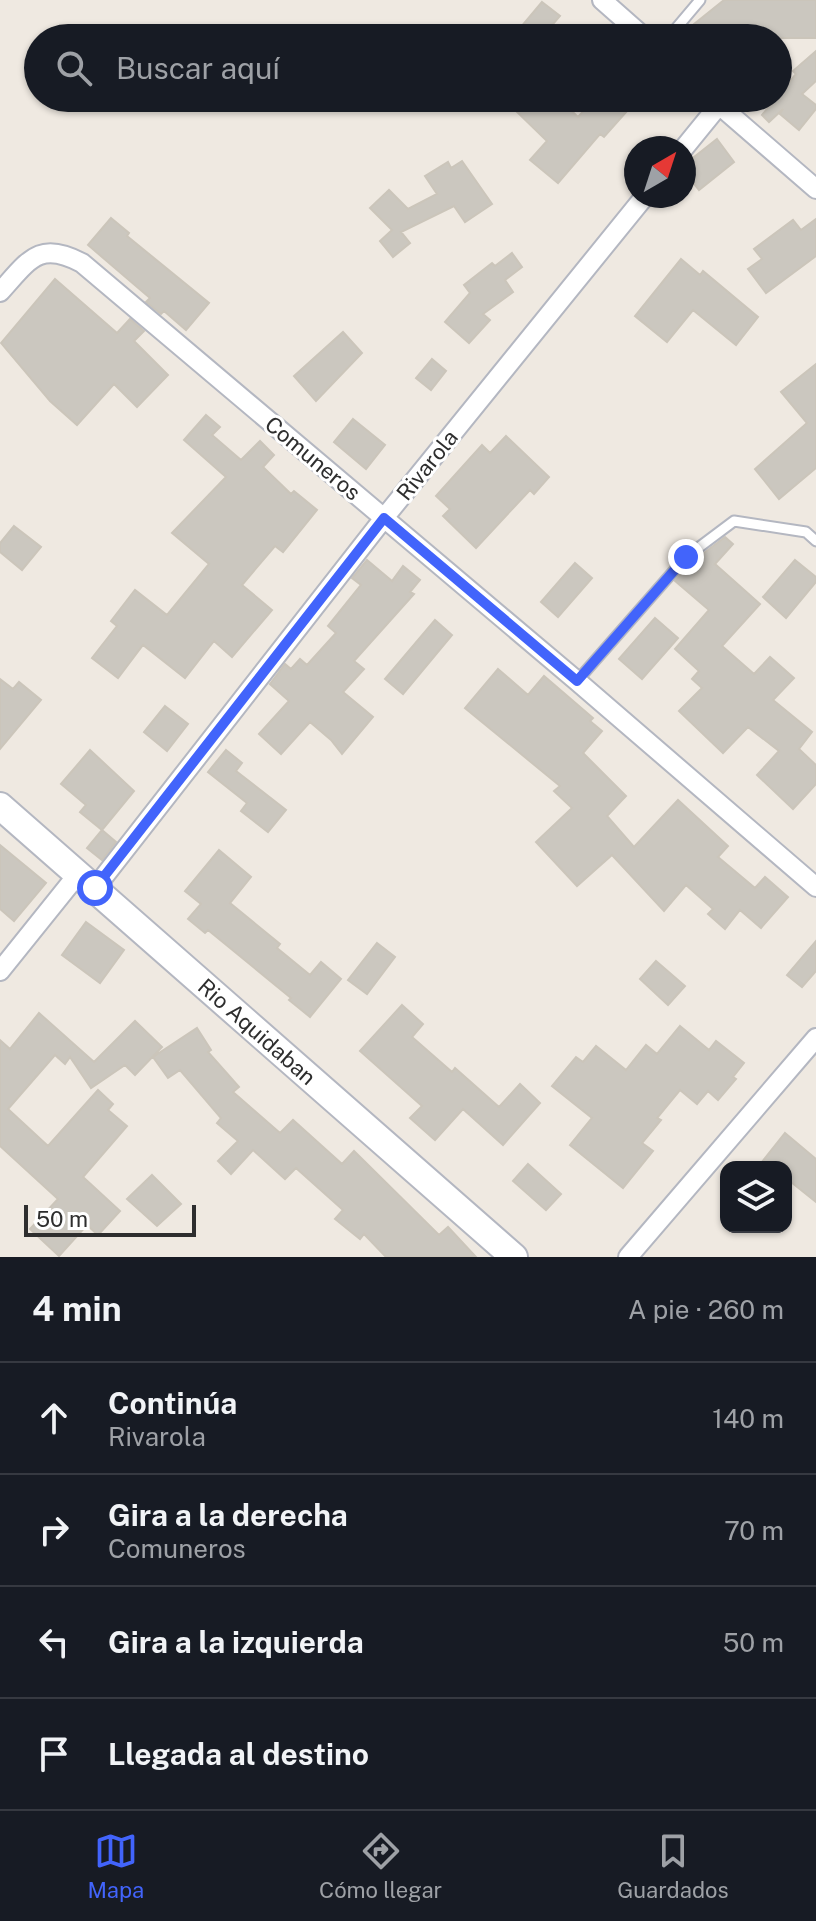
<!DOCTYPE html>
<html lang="es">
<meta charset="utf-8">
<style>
body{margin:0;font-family:"Public Sans",sans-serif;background:#20242c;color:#f1f3f6}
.controls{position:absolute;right:24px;bottom:24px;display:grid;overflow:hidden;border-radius:16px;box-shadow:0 2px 6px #0004}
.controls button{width:72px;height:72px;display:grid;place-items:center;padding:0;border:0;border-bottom:2px solid #363941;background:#171b24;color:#f1f3f6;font:40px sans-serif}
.compass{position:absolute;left:624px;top:136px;width:72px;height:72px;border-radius:50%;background:#171b24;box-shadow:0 2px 6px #0004;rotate:39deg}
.scale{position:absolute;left:24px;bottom:20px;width:172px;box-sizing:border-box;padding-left:8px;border:4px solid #2e2e2e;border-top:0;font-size:22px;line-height:28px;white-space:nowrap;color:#2e2e2e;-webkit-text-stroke:6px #fff;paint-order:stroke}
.stop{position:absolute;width:24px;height:24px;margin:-18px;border:6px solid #4264fb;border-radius:50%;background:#fff}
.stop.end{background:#4264fb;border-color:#fff;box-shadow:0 2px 8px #0008}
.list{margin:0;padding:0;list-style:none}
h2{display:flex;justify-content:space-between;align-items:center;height:104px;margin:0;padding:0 32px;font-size:34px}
h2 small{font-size:26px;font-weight:400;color:#9ea1a6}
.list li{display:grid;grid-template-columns:52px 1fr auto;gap:24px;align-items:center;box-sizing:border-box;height:112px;padding:0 32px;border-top:2px solid #363941}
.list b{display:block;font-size:30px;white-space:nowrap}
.list p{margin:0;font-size:26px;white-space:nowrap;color:#9ea1a6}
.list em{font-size:26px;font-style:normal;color:#9ea1a6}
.icon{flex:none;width:44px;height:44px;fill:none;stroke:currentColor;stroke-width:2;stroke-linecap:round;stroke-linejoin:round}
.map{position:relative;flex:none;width:816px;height:1257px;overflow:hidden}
.search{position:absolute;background:#171b24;box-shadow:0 2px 6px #0004;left:24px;right:24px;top:24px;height:88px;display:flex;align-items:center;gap:20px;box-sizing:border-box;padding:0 28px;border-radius:44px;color:#9ea1a6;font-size:30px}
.sheet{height:552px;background:#171b24}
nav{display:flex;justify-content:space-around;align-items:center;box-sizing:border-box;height:112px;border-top:2px solid #363941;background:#171b24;font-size:22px;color:#9ea1a6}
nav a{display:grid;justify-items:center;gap:4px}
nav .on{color:#4264fb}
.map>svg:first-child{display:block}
.building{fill:#cbc7bf;stroke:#cbc5ba;stroke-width:2}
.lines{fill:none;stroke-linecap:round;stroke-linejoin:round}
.lane-casing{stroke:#b4b7c1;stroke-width:13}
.street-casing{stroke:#b4b7c1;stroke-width:22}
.secondary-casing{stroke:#b4b7c1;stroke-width:30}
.lane{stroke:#fff;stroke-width:9}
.street{stroke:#fff;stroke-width:18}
.secondary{stroke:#fff;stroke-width:26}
.route{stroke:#4264fb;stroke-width:10}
.labels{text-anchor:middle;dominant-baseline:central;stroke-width:6;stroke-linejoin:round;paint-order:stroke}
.street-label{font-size:22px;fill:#2e2e2e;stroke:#fff}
</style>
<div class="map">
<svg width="816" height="1257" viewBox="0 0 816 1257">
<rect width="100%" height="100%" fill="#efe9e1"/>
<path class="building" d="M724,0H816V38H704L693,25Z
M542,2L560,16L541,38H533L521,27Z
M816,51V81L802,94L816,105V109L799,130L780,114L783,109L769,122L762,115L796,74L793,71Z
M526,98H558L578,117L595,98H613L627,111L604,137L600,134L558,183L530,160L547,141L515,110Z
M717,139L734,162L699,190L684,171V165Z
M462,161L492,204L465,222L454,206L401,232L410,243L393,257L380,241L392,230L370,208L389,190L408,209L437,194L425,176L448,162L451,168Z
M111,218L129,233L127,236L209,303L186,330L164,311L161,314L146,302L150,298L88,245Z
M816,219V256L766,293L748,269L762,259L754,249L793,220L801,230Z
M512,253L522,267L505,280L513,292L483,314L490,320L469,343L445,322L470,293L464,285L492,263L495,266Z
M681,259L700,275L703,271L758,317L736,345L693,310L667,342L635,316Z
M55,279L117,333L130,319L144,331L134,341L168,375L137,407L114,384L77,425L50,401L1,343Z
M343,332L362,353L316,401L294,376Z
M432,359L446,371L431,390L416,378Z
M816,364V468L779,499L755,469L807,423L781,392Z
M206,415L220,427L212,435L241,460L260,441L274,455L263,467L291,494L294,491L317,510L283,552L275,546L242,585L272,610L232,657L214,641L185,678L143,645L118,678L92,658L117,626L111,621L135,590L167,615L209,564L172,533L226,477L184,440Z
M353,419L385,445L366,469L334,442Z
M506,436L549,477L534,494L530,490L476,548L443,516L450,509L436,496L482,445L490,453Z
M14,526L41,547L22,570L0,552V543Z
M725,537L733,544L715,564L760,604L722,646L754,674L770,657L794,678L773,700L812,732L799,749L816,765V784L793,809L757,775L779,751L748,727L723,753L679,711L702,688L692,679L699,671L675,649L709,610L675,581L691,563Z
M367,560L392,581L403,566L420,580L410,592L414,594L354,661L364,669L343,692L373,717L342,754L331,740L310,722L281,754L259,734L289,701L270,684L285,664L291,669L300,659L307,665L336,633L328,626L361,585L352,578Z
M795,560L816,577V582L786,618L763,597Z
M575,563L592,578L558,617L541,602Z
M655,618L678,638L642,679L619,659Z
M435,620L452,635L403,694L385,679Z
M498,669L528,695L544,676L593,718L590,721L602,731L583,753L626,796L607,816L634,847L678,800L728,846L718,857L755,888L765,877L788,897L761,928L740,910L725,929L708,914L713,909L686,885L664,911L612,855L577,886L536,842L572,808L554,791L560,786L465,708Z
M0,679L13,689L19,682L41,700L0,749Z
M165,706L188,724L167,751L144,732Z
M90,750L134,791L102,830L80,812L86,805L61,784Z
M226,750L242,763L236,771L286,810L268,832L241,811L247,803L208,772Z
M102,830L116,842L102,860L87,848Z
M0,845L46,883L14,921L0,909Z
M219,850L251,877L230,903L280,944L277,948L310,975L321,962L341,979L310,1017L289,1000L291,998L208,930L205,933L188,919L201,904L185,891Z
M86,922L124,950L100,983L62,955Z
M816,941V971L802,987L787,975Z
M377,943L395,957L367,994L348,980Z
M656,961L685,986L668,1005L640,979Z
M402,1005L423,1024L412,1037L452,1072L455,1068L499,1107L520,1084L540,1103L503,1145L463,1109L435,1140L410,1118L422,1106L360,1051Z
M39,1013L94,1062L135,1021L162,1047L135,1075L125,1065L91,1088L70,1057L65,1064L55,1055L8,1109L48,1146L98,1090L113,1104L108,1110L127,1126L83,1177L120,1211L98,1235L87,1225L59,1256L30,1229L58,1199L0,1146V1040L10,1049Z
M680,1026L709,1050L716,1041L744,1063L733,1077L736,1079L718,1100L708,1091L697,1104L680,1090L657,1118L661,1120L642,1143L653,1151L623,1188L570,1145L592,1118L552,1086L576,1057L583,1062L596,1046L626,1070L646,1045L657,1054Z
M197,1028L211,1050L208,1052L239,1087L233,1092L280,1133L293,1120L342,1164L354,1151L439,1235L448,1227L476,1257H386L364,1234L360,1239L335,1219L343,1210L296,1168L285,1179L253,1150L231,1174L218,1161L238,1141L217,1123L221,1118L180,1070L168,1078L153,1057Z
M785,1133L816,1159V1202L786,1178V1167H758Z
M528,1164L561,1194L546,1210L513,1181Z
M152,1175L181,1204L157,1226L127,1199Z"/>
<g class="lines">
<g class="lane-casing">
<path id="lane" d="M668,38L700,0
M577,681L686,557L734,521L806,532L816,541"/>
</g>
<g class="street-casing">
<path id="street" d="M602,0L645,38
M711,98L816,189
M684,148L719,105
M0,292C29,260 39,240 82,263L577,681L816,887
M95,888L384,518L645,196
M0,971L78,874
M628,1257L816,1038"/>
</g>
<g class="secondary-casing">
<g id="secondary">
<path id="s1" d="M0,806L514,1257"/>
</g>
</g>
<use href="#lane" class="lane"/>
<use href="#street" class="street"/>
<use href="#secondary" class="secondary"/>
</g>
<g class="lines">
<path class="route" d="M95,888L384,518L577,681L686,557"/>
</g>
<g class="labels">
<g class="street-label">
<text transform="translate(313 458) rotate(40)">Comuneros</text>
<text transform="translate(427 465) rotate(-51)">Rivarola</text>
<text stroke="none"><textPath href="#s1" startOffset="342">Rio Aquidaban</textPath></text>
</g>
</g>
</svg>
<div class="controls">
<button><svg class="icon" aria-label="layers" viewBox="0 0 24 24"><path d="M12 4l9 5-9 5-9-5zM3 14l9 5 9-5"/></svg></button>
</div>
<svg class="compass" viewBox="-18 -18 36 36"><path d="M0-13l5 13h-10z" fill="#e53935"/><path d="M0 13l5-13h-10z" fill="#9ea1a6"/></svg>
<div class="scale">50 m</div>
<div class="stop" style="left:95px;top:888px"></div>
<div class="stop end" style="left:686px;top:557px"></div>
<div class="search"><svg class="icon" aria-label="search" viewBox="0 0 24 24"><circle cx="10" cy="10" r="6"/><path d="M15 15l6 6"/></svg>Buscar aquí</div>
</div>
<section class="sheet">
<h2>4 min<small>A pie · 260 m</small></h2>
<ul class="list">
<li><svg class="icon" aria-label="ahead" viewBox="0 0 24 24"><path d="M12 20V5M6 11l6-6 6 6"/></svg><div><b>Continúa</b><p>Rivarola</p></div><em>140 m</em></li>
<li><svg class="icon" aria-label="right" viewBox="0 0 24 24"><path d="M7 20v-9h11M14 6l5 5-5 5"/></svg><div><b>Gira a la derecha</b><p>Comuneros</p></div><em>70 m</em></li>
<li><svg class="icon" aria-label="left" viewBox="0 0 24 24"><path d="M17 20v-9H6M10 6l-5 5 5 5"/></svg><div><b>Gira a la izquierda</b></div><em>50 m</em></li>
<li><svg class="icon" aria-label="arrive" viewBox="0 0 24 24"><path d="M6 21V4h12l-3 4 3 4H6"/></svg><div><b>Llegada al destino</b></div></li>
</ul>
</section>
<nav>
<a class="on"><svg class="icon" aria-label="map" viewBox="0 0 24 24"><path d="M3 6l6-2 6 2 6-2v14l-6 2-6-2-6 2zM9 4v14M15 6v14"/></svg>Mapa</a>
<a><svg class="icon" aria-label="directions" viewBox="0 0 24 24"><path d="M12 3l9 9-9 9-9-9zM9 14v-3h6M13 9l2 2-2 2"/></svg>Cómo llegar</a>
<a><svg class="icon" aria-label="saved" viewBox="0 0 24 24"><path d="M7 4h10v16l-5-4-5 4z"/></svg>Guardados</a>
</nav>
